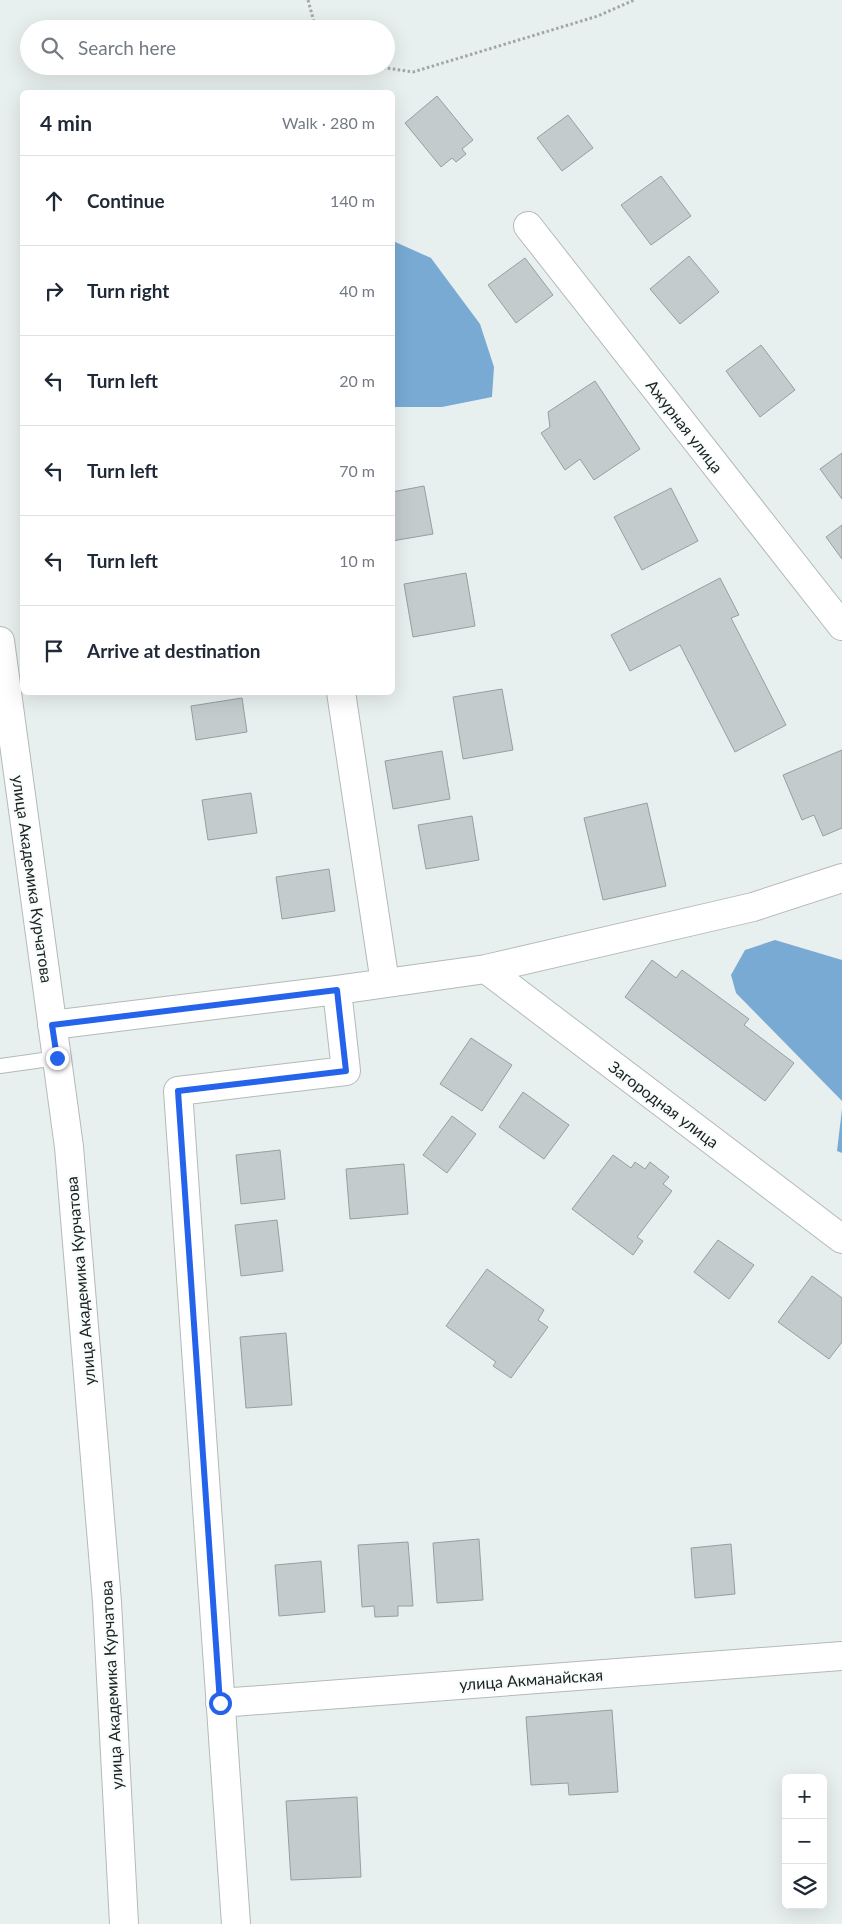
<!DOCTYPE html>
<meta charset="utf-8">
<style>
body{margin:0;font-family:Lato,sans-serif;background:#f2f2f3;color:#1f2937}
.controls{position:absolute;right:15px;bottom:15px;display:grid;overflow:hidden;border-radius:8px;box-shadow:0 5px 20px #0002}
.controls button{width:45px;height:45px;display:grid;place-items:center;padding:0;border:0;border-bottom:1px solid #e0e1e3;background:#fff;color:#1f2937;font:25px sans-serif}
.stop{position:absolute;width:15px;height:15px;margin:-11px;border:4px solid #2563eb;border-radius:50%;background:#fff}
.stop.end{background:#2563eb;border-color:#fff;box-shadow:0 1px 5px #0008}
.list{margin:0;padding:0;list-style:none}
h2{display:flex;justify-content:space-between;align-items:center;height:65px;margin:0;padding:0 20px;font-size:21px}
h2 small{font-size:16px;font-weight:400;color:#747a83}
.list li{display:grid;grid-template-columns:32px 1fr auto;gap:15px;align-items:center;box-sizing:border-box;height:90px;padding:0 20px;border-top:1px solid #e0e1e3}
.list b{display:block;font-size:19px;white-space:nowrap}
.list em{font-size:16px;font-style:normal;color:#747a83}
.icon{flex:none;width:28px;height:28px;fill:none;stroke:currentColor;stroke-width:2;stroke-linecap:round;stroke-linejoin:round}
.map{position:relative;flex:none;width:842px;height:1924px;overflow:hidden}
.search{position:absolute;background:#fff;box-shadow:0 5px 20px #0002;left:20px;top:20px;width:375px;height:55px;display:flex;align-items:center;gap:12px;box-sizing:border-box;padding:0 18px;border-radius:28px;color:#747a83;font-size:19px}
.panel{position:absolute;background:#fff;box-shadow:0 5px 20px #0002;left:20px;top:90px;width:375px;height:605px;border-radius:8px}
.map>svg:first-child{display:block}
.water{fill:#78aad4}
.building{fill:#c4cbcd;stroke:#979ea0}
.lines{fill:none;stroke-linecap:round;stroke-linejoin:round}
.service-casing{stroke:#b3bab9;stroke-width:16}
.minor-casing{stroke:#b3bab9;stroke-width:30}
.path{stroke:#a1a7a6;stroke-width:3;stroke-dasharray:2.5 2.5;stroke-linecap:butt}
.service{stroke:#fff;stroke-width:14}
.minor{stroke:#fff;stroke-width:28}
.route{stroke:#2563eb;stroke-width:6}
.labels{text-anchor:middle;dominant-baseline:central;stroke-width:4;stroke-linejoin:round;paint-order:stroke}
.street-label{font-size:16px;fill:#202322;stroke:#f6fdfc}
</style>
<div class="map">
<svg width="842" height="1924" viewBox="0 0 842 1924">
<rect width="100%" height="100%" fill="#e8f0ef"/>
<path class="water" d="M393,241L431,258L480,324L494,367L492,397L442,407H393Z
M775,940L842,960V1101L736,993L731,975L745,950Z
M842,1109V1153L837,1151Z"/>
<path class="building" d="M437,96L473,140L462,149L466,154L456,162L452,158L441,167L405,123Z
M568,115L593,148L562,171L537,138Z
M661,176L691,216L651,245L621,205Z
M689,256L719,292L680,324L650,289Z
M525,258L553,295L516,323L488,285Z
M761,345L795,390L760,417L726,371Z
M595,381L640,449L594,480L580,459L565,470L541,433L550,427L548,412Z
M842,453V499L820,469Z
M424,486L433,534L392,541V492Z
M671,488L698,541L642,570L614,517Z
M842,525V559L826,537Z
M466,573L475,626L413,637L404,584Z
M720,578L739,615L731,618L786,725L735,752L680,645L630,671L611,635Z
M502,689L513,750L463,759L453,697Z
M242,698L247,732L196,740L191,706Z
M842,750V828L823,836L814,815L802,820L783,775Z
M442,751L450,799L393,809L385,761Z
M251,793L257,833L208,840L202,800Z
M647,803L666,886L603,900L584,818Z
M472,816L479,860L426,869L418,825Z
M329,869L335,911L282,919L276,877Z
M652,960L676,978L682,970L749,1019L744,1025L794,1063L765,1101L625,997Z
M471,1038L512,1065L482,1111L440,1084Z
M523,1092L569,1125L544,1159L499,1127Z
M452,1116L476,1134L447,1173L423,1155Z
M280,1150L285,1199L241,1204L236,1155Z
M613,1155L631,1168L635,1162L645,1169L650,1162L669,1177L663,1184L672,1191L637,1237L643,1241L633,1255L572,1209Z
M404,1164L408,1214L350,1219L346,1169Z
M277,1220L283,1271L241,1276L235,1225Z
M718,1240L754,1265L729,1299L694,1272Z
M487,1269L544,1310L538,1320L548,1327L511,1378L493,1366L496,1362L446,1326Z
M812,1276L842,1298V1342L829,1359L778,1322Z
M286,1333L292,1405L246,1408L240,1337Z
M479,1539L483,1600L437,1603L433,1543Z
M408,1542L413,1606H398V1616L375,1617L374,1606L362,1607L358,1545Z
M731,1544L735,1594L695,1598L691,1548Z
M321,1561L325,1612L279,1616L275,1565Z
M612,1710L618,1792L569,1795L568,1783L531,1785L526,1717Z
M357,1797L361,1877L291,1880L286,1801Z"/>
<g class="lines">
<g class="service-casing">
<path id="service" d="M0,1066L57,1058"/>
</g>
<g class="minor-casing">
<path id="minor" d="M528,226L842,626
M0,641L69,1147L107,1602L124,1924
M341,692L385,983
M486,969L842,1239
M52,1025L337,990L486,969L753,907L842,878
M220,1703L842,1656
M236,1924L178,1091L346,1071L337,990"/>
</g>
<path class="path" d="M308,0L316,29
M373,66L413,72L598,16L634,0"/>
<use href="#service" class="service"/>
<use href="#minor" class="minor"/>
</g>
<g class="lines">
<path class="route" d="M57,1058L52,1025L337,990L346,1071L178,1091L220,1703"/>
</g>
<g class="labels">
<g class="street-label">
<text transform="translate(685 426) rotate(52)">Ажурная улица</text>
<text transform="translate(33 879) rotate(82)">улица Академика Курчатова</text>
<text transform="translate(664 1104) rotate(37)">Загородная улица</text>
<text transform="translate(80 1281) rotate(-95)">улица Академика Курчатова</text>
<text transform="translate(531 1679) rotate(-4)">улица Акманайская</text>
<text transform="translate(111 1685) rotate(-93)">улица Академика Курчатова</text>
</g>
</g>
</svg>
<div class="controls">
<button>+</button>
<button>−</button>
<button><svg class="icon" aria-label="layers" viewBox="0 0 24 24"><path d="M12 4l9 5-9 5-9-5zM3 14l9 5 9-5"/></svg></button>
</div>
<div class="stop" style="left:220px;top:1703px"></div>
<div class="stop end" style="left:57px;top:1058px"></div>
<div class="search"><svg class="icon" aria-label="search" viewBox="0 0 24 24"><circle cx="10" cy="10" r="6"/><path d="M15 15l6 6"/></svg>Search here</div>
<section class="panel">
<h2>4 min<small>Walk · 280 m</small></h2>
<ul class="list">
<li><svg class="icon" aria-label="ahead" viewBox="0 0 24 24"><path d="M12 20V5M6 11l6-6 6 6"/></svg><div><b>Continue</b></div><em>140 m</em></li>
<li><svg class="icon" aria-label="right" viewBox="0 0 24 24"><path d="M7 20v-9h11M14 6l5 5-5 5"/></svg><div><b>Turn right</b></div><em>40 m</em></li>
<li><svg class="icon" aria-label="left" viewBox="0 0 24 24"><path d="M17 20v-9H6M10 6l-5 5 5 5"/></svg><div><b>Turn left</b></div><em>20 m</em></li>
<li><svg class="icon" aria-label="left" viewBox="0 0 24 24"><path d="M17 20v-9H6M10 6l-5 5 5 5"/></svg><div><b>Turn left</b></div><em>70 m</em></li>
<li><svg class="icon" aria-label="left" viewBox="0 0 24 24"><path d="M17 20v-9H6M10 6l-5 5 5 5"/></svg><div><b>Turn left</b></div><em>10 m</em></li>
<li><svg class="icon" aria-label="arrive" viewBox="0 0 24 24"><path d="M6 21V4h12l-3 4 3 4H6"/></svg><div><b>Arrive at destination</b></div></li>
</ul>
</section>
</div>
